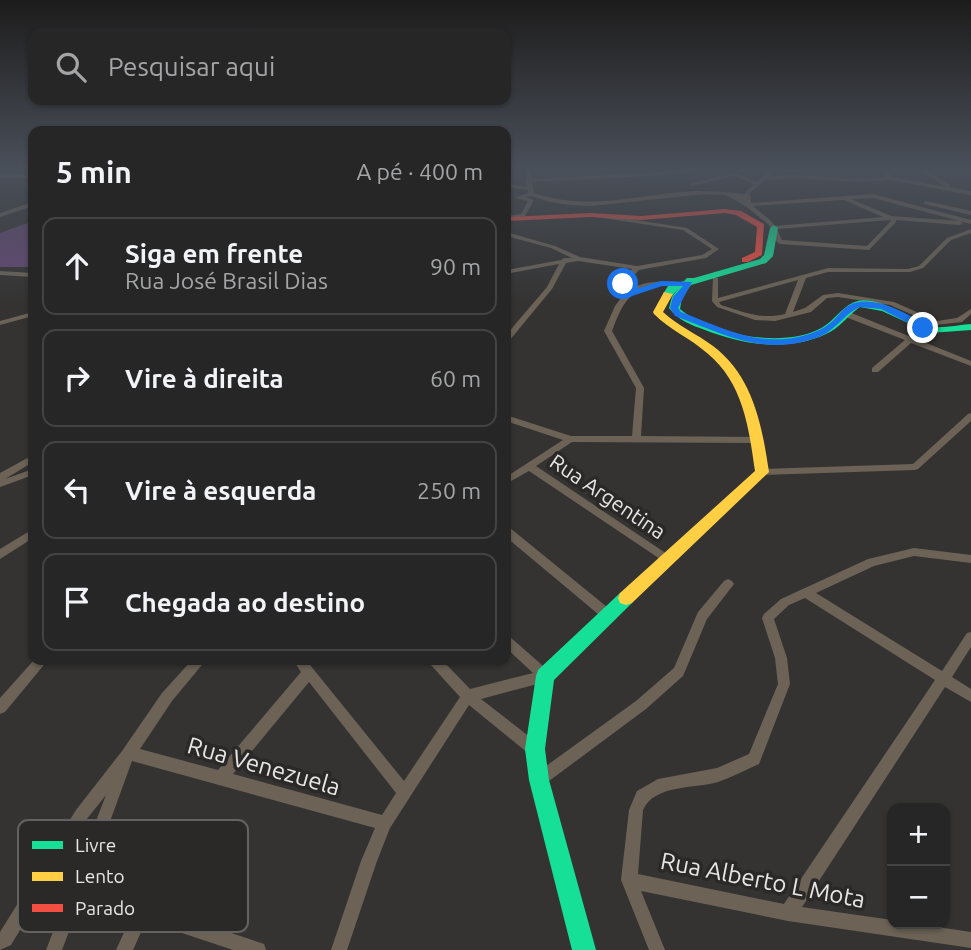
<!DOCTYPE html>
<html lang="pt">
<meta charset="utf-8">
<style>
body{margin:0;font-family:Ubuntu,sans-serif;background:#333232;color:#f1f3f6}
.controls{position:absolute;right:21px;bottom:21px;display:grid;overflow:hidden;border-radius:14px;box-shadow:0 2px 5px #0004}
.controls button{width:63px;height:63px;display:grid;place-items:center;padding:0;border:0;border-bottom:2px solid #434343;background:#272626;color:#f1f3f6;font:35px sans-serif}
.stop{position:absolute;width:21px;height:21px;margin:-16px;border:5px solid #1a73e8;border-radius:50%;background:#fff}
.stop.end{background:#1a73e8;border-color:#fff;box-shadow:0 2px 7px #0008}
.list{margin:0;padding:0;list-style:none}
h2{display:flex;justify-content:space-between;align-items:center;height:91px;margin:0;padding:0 28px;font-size:30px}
h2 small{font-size:23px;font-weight:400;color:#a4a5a7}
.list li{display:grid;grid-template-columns:46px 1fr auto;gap:21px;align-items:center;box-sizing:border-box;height:98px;margin:0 14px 14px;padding:0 14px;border:2px solid #434343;border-radius:14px}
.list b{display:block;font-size:26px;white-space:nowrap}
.list p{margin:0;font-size:23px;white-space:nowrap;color:#a4a5a7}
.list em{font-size:23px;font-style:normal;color:#a4a5a7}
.icon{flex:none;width:38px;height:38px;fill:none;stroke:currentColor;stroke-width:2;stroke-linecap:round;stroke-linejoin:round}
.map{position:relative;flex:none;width:971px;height:950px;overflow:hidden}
.search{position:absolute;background:#272626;box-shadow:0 2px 5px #0004;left:28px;top:28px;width:483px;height:77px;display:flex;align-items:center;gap:18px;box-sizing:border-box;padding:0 24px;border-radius:14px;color:#a4a5a7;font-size:26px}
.panel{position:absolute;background:#272626;box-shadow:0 2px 5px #0004;left:28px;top:126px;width:483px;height:539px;border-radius:14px}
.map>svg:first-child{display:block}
.green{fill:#644875}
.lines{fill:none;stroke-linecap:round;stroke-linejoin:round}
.street{fill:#6c6356;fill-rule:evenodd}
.fast{fill:#16e098;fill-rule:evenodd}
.slow{fill:#ffcf43;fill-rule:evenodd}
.jam{fill:#f24e42;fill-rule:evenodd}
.wall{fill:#414140}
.route{fill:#1a73e8}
.labels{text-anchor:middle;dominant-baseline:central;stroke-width:7;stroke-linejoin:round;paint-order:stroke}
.street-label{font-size:21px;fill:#e7e6e5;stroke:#2b2927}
.near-street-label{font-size:24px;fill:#e7e6e5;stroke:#2b2927}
.key{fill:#2b2927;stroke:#636260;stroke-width:2}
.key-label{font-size:19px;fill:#e7e6e5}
</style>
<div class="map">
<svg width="971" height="950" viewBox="0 0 971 950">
<rect width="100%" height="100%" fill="#343332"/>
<path class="green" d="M33,221V267H0V233Z"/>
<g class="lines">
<path class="street" d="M526,170H530L532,179L697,170L667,175L532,182L534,193C591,212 638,194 695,191C712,191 728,192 744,194L754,184L734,176L692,186L689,184L735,173L757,182L771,170H776L769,177C808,171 847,182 886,177L881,170H886L892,177L946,187L919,170H925L950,185L949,187L971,191V195L890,180L859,182L796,178L765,180L750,193L751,203L873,194L971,220V224L873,198L851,199L891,216L960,221L963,223L960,225L896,220V222L869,250L780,244L777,242L769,225L747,207L726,195L706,194L591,206L570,205L550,202L531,196L525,197L534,200L525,216L506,220V216L521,214L528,201L515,198L528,193V190L506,187V184L528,187L525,181L527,180ZM844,200L883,217L775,226L771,221L753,206ZM890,220L891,221L867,246L782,240L777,229Z
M0,174L33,175V178H0Z
M926,201L971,211V215L924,204V202Z
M33,202V206L0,217V213Z
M591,213L687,228L719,249L706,258L639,270L626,284V292C642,280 661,281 680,282L683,284L680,286C637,284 627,290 612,331L644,388L641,436L757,437L762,440L757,443L572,442L536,466L670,556L671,559L670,562L666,563L529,471L506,484V477L563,440L506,421V415L571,436H632L636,388L604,331L615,306L621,298L620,296V284L632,269L578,261L566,263L552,289L509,341H506V335L547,287L559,264L506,274V270L561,260L564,258H572L551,248L506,236V232L555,246L580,257L637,266L702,255L712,249L683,230L589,216V214Z
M971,229V233L951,240L923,268L910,272H828L806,278L793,312L805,308L823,295L838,293L894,302L937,321L957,318L971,309V314L962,322L936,325L890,305L838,297L827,298L811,312L775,321L755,320L717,307L712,301L713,277L718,278V298L828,268L908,269L919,266L947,238ZM798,280L785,314C762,320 743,312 721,305L719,302Z
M0,271L33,273V277L0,275Z
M33,312V316L0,325V321Z
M843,312H849L971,361V366L911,343L878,372H872V368L905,340L843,316Z
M971,413V421L918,469L915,470L762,475L757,472L762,469L913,464L968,414Z
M33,455V462L5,479L33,469V475L0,487V473Z
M506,527L510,528L612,611L614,615L612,619L608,620L604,619L506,537Z
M33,529V538L0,559V549Z
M914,548L971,555V563L914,556L874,566L816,593L942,671L967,633L971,632V647L952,677L971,689V702L945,687L802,907L892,920V924H917L971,932V948L788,921L641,891L665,950H649L621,880L629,810L637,791L658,779L717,768L749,754L778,684L775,658L762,618L764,614L781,599L868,559ZM805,598L935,680L784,904L638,874L643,810C655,784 694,789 718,782C732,777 745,770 759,764L790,684L787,658L774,619L789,605Z
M728,579L732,581L734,584L707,619L683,676L646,709L545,784L540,786L535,784L533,779L535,774L636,701L674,668L698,612L724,581Z
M506,636L510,637L550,672L551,676L550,680L545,682L481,699L539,744L541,749L539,754L534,756L529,754L469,705L390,828L377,861L347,950H331L361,861L375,828L132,761L85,890L142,903L258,942L264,944L266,950H233L146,921L133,950H116L131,917L79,905L62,950H46L106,795L86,820L11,945L0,950V932L76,810L122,751L162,693L192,660H206L172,701L140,749L218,770L301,672L293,660H306L404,781L460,697L430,664L428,660H442L470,689L533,673L506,648ZM309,682L396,793L382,815L233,774Z
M34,660H48L5,712L0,714V698Z"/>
<path class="fast" d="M774,225L778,228L773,256L766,263L691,285L682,297L680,309C712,336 787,349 823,327C835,320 844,304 858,301C887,297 911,324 933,327C945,328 959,325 971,324V330L930,333L882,311L860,307C848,315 840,328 826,334C787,352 744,345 705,330C691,325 678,320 669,308L672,297L678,289L672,296H664L663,294L668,286L684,281L687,278H694L760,259L764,255L770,228Z
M626,591L632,593L634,598L632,603L554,680L545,749L549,780L596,950H572L529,780L525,749L536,676L538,670L620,593Z"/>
<path class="slow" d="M664,292L673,294L663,312C678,326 697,334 713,346C753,376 762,425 769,472L632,603L626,605L620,603L618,598L620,593L755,471C749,428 743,382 707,353C690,338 670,330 654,314L653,312Z"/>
<path class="jam" d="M725,209L741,211L764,224L762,255L748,262H742V258L755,252L757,227L736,215L725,213L641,220L590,217L506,221V217L590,213L641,216Z"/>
</g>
<path class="wall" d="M820,170H883L881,175L825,174Z"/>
<linearGradient id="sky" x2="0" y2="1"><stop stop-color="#1d1c1c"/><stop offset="0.56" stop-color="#4a505a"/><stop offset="1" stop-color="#4a505a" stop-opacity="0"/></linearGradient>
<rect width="971" height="303" fill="url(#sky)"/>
<path class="route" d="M661,281L692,282L678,308L681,312C715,325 747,342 784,339C798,338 818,333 829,324C836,319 841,310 848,306C870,292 911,314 928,328L920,329L881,309L860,307C845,313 837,329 821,336C766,358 726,335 675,316L670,308L673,297L683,286H662L623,299L619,296L621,282L627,284V292Z"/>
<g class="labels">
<g class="street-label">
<text transform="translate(608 496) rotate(34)">Rua Argentina</text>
</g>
<g class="near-street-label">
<text transform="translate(264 766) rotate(16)">Rua Venezuela</text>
<text transform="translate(763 880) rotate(11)">Rua Alberto L Mota</text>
</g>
</g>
<rect x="18" y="820" width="230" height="112" rx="10" class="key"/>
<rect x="32" y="841" width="31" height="8" fill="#16e098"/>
<rect x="32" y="872" width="31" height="9" fill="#ffcf43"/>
<rect x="32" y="904" width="31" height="8" fill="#f24e42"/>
<g class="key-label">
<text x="75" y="852">Livre</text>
<text x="75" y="883">Lento</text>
<text x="75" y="915">Parado</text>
</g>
</svg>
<div class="controls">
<button>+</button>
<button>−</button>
</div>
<div class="stop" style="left:623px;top:284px"></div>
<div class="stop end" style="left:923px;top:328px"></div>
<div class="search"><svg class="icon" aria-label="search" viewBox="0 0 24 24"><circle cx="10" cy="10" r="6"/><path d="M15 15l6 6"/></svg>Pesquisar aqui</div>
<section class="panel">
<h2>5 min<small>A pé · 400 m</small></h2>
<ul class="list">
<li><svg class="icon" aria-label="ahead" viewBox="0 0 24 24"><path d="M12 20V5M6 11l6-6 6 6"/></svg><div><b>Siga em frente</b><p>Rua José Brasil Dias</p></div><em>90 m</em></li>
<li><svg class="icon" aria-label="right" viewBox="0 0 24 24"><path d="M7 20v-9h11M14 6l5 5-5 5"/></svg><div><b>Vire à direita</b></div><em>60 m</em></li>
<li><svg class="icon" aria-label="left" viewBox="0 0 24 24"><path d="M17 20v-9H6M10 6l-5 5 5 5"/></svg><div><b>Vire à esquerda</b></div><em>250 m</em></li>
<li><svg class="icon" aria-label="arrive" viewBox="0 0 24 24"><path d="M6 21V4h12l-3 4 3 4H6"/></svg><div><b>Chegada ao destino</b></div></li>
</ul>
</section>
</div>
